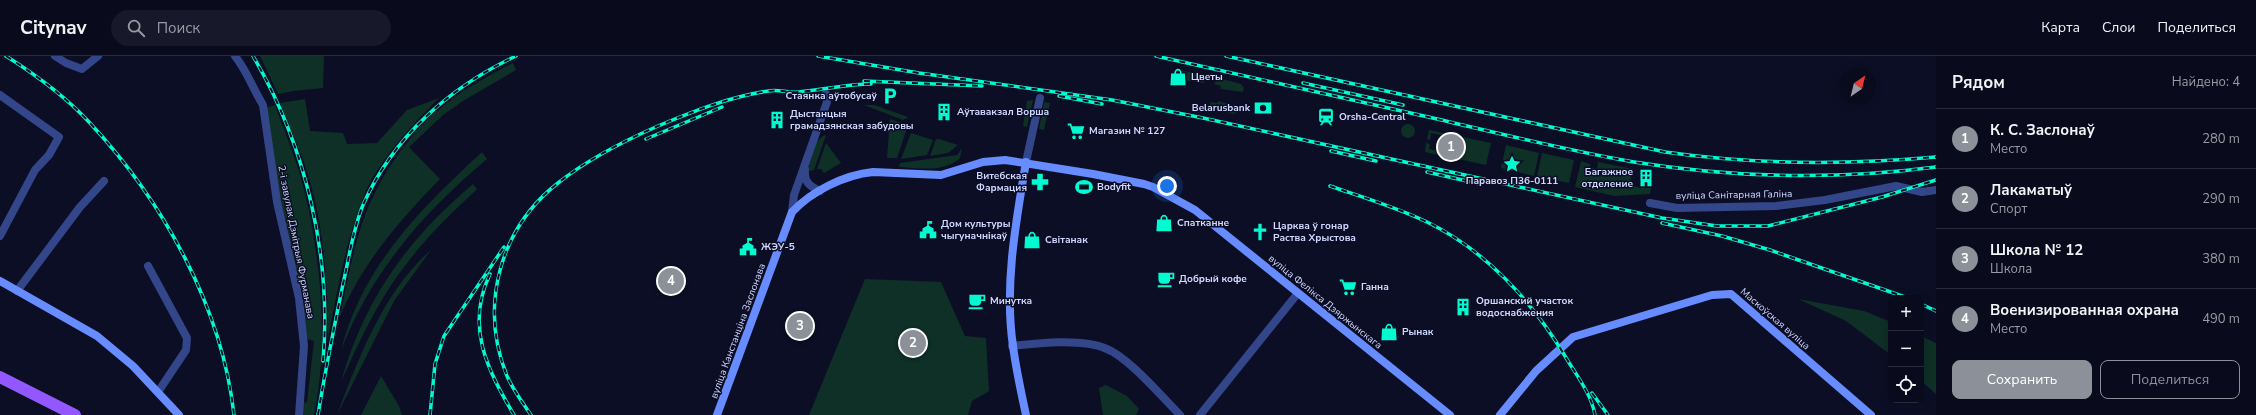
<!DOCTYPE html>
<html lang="ru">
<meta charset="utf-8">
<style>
body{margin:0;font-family:"Nunito Sans",sans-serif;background:#171829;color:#f1f3f6}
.controls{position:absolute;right:12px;bottom:12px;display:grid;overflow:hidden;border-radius:8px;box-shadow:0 2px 10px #0003}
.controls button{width:36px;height:36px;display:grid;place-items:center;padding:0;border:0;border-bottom:1px solid #292b3b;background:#090a1c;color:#f1f3f6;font:20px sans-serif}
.compass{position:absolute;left:1840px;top:12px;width:36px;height:36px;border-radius:50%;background:#090a1c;box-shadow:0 2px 10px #0003;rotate:35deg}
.you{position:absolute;left:1167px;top:130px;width:14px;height:14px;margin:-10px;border:3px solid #fff;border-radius:50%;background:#1a73e8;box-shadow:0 0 0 6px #1a73e833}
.badge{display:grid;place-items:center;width:26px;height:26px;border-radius:50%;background:#8c9099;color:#fff;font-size:13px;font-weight:700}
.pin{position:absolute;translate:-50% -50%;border:2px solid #fff;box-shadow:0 1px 4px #0006}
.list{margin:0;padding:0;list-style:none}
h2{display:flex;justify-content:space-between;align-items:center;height:52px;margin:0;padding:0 16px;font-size:17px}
h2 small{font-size:13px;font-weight:400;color:#999aa3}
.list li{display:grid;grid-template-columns:26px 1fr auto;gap:12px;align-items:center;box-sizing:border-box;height:60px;padding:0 16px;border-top:1px solid #292b3b}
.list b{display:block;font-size:15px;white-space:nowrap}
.list p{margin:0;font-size:13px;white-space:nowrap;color:#999aa3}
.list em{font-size:13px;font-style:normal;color:#999aa3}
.actions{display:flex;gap:8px;padding:12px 16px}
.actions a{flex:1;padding:9px 0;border:1px solid #8c9099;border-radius:8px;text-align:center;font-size:14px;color:#8c9099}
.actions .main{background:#8c9099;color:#fff}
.icon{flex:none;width:22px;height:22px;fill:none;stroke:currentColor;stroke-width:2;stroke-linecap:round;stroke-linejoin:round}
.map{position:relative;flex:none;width:1936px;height:359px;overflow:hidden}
header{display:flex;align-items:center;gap:24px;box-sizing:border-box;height:56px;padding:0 20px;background:#090a1c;border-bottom:1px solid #292b3b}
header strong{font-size:19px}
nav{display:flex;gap:22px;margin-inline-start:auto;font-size:14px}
.search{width:280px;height:36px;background:#171829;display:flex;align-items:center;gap:10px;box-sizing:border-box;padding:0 14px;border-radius:22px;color:#999aa3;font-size:15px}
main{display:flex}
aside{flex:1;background:#090a1c}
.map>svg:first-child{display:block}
.green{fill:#0e3026}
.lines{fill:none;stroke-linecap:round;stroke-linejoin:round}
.street{stroke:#324689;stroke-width:8}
.secondary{stroke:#678cff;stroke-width:8}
.primary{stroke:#9357ff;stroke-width:12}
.rail-casing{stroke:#00fbd0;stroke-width:3.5}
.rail{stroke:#0c0e25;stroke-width:2;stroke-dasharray:6;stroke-linecap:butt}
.labels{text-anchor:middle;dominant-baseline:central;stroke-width:3;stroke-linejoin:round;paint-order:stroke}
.poi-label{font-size:10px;font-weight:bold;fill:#d0d8ff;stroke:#0c0e25;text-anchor:start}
.street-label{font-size:10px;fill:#d0d8ff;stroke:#0c0e25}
</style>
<header>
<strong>Citynav</strong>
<div class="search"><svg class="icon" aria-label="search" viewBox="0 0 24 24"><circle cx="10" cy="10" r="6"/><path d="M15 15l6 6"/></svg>Поиск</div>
<nav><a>Карта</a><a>Слои</a><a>Поделиться</a></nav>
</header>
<main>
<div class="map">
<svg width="1936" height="359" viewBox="0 0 1936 359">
<rect width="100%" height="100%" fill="#0c0e25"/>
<path class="green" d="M260,0H324L323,32L293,35L278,38Z
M513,7L516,14L463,45L443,59L409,91L440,123C399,165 364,205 340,260C346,232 351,204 359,177C373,129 406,79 446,48C467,31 490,19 513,7Z
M1180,14L1203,19L1205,23L1204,27L1182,24V21L1176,20Z
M1218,22L1241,28L1244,32L1243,36L1220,33L1221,30L1214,28Z
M439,42C413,68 381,102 366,135C346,182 338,233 328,282C328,222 323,158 302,101C295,83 287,65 280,47L305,43L310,75L343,77L347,88L377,87L407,54Z
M1033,44L1027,71L1023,70L1027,45Z
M1218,45L1239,51L1238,56L1234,58L1211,53L1210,46L1217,47Z
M1044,46L1050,47L1044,74L1039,73Z
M275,49C287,82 301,115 308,150C322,218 328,291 314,359H303V347L307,346L314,285L307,283L299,223L279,146L265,52Z
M864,49H874L908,61L903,64Z
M890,63L908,69L897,102H887Z
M1401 75a7 7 0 1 1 14 0a7 7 0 1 1-14 0Z
M1429,74L1491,87L1486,109L1425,96L1426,87L1430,88L1429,93L1454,98L1458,83L1431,77L1430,84L1427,83Z
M911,77L933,84L927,99L901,103Z
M826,79L814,114L809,115C808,104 813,83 826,79Z
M936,83H939L958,89L948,97L930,100Z
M826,87L841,107L824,117L821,113H817Z
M1506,89L1539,97L1534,120L1501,112Z
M962,92L960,102C944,117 919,112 899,111L900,107L957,99Z
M482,96L487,103C424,156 370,217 341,295C361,212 420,153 482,96Z
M1542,97L1574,104L1569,127L1537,120Z
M1581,105L1590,108V111L1597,113L1598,106L1633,113L1629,130L1651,132L1650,138L1614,140L1575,131Z
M473,128L477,133C453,156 428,179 408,206C379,242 360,284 341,326C365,242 407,184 473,128Z
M431,194L394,245L337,359C358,303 385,233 431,194Z
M865,223L941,226L965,280L986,282L989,335L972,345L968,359H809Z
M1798,243L1864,255L1891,266V299L1846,265Z
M1921,280L1936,287V338L1921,325Z
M381,320L399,350L402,359H361Z
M1106,329L1127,340L1139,353L1136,359H1103L1099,332Z"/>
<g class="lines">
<path class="street" d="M55,0L66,7L82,13L98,0
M235,0C247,15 253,33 263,49L277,146L299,242L304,290L299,359
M0,39L59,81L49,99L35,114L0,180
M1026,106L1040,42
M805,113C804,126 809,130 820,135
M1650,147L1677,152L1776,150L1825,144L1896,130L1922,136L1936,134
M792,156L794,139L827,46L826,38
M148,210L187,282L186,294L158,336
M17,235L80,151L104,125
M1012,290C1038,287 1083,282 1107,293C1129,302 1162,341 1180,359
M1200,359L1298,237"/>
<path class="secondary" d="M0,225L97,280L133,310L179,359
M717,359L792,156C812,135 844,119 873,116L941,119L983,106L1005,104L1093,118L1144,128L1153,131L1195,154L1450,359
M1026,359C1021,336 1016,313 1013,290C1004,230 1016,165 1026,106
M1500,359L1536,315L1573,281L1712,239L1731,238L1871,359"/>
<path class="primary" d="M0,321L75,359"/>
<g class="rail-casing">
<path id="rail" d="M6,0C36,19 66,41 89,66C163,145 222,251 234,359
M253,0C306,90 332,201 323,305
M818,0L919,17L1112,44L1203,62L1662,162L1717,170H1768L1882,141L1936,124
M1156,0C1245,20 1335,40 1424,60C1494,76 1564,94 1634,106C1734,122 1836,124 1936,111
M1226,0L1665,96C1756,109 1845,109 1936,101
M864,25L982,30
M1303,27L1403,49
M1059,40L1102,48
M646,83L722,51
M1331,95L1376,105
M1427,116L1480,128
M1330,130C1362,141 1396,151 1427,166C1485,194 1532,245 1565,300C1576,319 1591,337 1595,359
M1662,167L1722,180L1770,194L1908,242
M490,218C465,270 487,313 514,359
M1921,248L1936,255
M1592,337L1608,359
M318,359C325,315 334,272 343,228C349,202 353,173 363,149C393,81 450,31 516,0
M430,359L435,308L444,280L504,191
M531,359C523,347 513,334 507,320C479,251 499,173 558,127C588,103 624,85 658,70C694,55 729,41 768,35C778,33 788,37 799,36C823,34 846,28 871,28"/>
</g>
<use href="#rail" class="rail"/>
</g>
<defs>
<g id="shop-bare" transform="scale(1.38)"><path d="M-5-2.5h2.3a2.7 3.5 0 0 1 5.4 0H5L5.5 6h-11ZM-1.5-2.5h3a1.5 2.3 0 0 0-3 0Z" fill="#00fbd0" stroke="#0c0e25" stroke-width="2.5" paint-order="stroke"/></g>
<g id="parking-bare" transform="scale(1.38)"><path d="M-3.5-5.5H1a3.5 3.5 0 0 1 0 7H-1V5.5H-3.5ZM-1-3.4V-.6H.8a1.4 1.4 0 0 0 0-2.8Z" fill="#00fbd0" stroke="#0c0e25" stroke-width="2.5" paint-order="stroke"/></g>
<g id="bank-bare" transform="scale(1.38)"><path d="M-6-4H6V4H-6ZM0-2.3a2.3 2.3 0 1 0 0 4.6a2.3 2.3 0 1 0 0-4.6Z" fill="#00fbd0" stroke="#0c0e25" stroke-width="2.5" paint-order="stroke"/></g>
<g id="building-bare" transform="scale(1.38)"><path d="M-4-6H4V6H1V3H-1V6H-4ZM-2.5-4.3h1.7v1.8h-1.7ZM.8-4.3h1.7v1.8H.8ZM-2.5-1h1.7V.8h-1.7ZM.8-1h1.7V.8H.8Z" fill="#00fbd0" stroke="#0c0e25" stroke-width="2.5" paint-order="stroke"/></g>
<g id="station-bare" transform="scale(1.38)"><path d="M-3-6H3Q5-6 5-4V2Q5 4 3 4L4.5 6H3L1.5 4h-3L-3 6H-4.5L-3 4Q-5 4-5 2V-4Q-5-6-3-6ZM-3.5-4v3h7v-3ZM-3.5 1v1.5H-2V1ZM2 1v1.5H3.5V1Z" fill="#00fbd0" stroke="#0c0e25" stroke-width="2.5" paint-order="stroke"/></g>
<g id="supermarket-bare" transform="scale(1.38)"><path d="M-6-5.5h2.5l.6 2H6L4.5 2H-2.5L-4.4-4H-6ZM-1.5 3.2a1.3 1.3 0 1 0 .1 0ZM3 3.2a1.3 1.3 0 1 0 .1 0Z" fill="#00fbd0" stroke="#0c0e25" stroke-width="2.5" paint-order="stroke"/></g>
<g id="sight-bare" transform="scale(1.38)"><path d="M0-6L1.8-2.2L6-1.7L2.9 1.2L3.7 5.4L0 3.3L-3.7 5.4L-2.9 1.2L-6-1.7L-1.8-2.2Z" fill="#00fbd0" stroke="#0c0e25" stroke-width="2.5" paint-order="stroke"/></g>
<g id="pharmacy-bare" transform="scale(1.38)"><path d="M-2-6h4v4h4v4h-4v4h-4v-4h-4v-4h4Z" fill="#00fbd0" stroke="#0c0e25" stroke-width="2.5" paint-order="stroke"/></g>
<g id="stadium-bare" transform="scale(1.38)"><path d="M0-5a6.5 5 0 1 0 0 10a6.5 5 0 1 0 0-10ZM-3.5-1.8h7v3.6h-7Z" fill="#00fbd0" stroke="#0c0e25" stroke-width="2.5" paint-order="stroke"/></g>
<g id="civic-bare" transform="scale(1.38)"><path d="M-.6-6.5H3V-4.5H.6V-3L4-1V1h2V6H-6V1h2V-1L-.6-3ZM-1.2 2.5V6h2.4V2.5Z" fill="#00fbd0" stroke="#0c0e25" stroke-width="2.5" paint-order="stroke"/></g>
<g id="church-bare" transform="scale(1.38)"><path d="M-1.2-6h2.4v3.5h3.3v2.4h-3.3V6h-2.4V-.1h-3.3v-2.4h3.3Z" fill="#00fbd0" stroke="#0c0e25" stroke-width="2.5" paint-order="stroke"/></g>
<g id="cafe-bare" transform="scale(1.38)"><path d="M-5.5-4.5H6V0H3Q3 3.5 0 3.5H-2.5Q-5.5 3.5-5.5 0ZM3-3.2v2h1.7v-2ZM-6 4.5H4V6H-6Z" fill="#00fbd0" stroke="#0c0e25" stroke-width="2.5" paint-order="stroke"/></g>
</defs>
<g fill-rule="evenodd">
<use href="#shop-bare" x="1178" y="21"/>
<use href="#parking-bare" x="890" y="40"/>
<use href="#bank-bare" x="1263" y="52"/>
<use href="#building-bare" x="944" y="56"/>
<use href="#station-bare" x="1326" y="61"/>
<use href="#building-bare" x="777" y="64"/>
<use href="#supermarket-bare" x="1076" y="75"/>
<use href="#sight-bare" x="1512" y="108"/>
<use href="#building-bare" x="1646" y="122"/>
<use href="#pharmacy-bare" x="1040" y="126"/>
<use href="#stadium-bare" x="1084" y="131"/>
<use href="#shop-bare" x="1164" y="167"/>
<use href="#civic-bare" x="928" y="174"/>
<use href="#church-bare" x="1260" y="176"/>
<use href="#shop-bare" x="1032" y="184"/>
<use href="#civic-bare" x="748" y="191"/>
<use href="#cafe-bare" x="1166" y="223"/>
<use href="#supermarket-bare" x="1348" y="231"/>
<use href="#cafe-bare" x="977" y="245"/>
<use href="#building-bare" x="1463" y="251"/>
<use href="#shop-bare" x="1389" y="276"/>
</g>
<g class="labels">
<g class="poi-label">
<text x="1191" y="21">Цветы</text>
<text x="877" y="40" text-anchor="end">Стаянка аўтобусаў</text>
<text x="1250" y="52" text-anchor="end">Belarusbank</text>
<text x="957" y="56">Аўтавакзал Ворша</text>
<text x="790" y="58">Дыстанцыя<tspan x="790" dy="12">грамадзянская забудовы</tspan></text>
<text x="1339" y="61">Orsha-Central</text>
<text x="1089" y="75">Магазин № 127</text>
<text x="1633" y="116" text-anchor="end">Багажное<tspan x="1633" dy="12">отделение</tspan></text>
<text x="1027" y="120" text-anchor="end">Витебская<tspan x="1027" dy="12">Фармация</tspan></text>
<text x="1512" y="125" text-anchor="middle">Паравоз П36-0111</text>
<text x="1097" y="131">Bodyfit</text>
<text x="1177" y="167">Спатканне</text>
<text x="941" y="168">Дом культуры<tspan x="941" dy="12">чыгуначнікаў</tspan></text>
<text x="1273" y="170">Царква ў гонар<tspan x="1273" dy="12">Раства Хрыстова</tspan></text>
<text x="1045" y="184">Світанак</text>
<text x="761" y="191">ЖЭУ-5</text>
<text x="1179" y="223">Добрый кофе</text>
<text x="1361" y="231">Ганна</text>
<text x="990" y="245">Минутка</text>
<text x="1476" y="245">Оршанский участок<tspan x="1476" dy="12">водоснабжения</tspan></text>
<text x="1402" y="276">Рынак</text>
</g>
<g class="street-label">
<text transform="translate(1734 139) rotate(-1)">вуліца Санітарная Галіна</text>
<text transform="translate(296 186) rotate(79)">2-і завулак Дзмітрыя Фурманава</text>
<text transform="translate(1325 246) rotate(39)">вуліца Фелікса Дзяржынскага</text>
<text transform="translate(1775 263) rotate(41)">Маскоўская вуліца</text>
<text transform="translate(738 275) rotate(-70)">вуліца Канстанціна Заслонава</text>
</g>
</g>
</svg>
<div class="controls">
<button>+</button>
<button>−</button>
<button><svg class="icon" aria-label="locate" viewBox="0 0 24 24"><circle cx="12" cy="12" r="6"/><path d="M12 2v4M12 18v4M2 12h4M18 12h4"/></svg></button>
</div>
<svg class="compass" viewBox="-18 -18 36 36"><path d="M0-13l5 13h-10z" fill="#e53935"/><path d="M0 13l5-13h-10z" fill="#999aa3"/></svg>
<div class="you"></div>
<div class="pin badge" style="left:1451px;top:91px">1</div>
<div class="pin badge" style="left:913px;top:287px">2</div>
<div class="pin badge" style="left:800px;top:270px">3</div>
<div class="pin badge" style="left:671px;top:225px">4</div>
</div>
<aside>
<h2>Рядом<small>Найдено: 4</small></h2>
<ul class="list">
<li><span class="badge">1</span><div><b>К. С. Заслонаў</b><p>Место</p></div><em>280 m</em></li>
<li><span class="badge">2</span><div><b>Лакаматыў</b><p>Спорт</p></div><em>290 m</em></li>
<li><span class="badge">3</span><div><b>Школа № 12</b><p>Школа</p></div><em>380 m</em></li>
<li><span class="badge">4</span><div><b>Военизированная охрана</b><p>Место</p></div><em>490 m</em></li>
</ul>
<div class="actions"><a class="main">Сохранить</a><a>Поделиться</a></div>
</aside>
</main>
